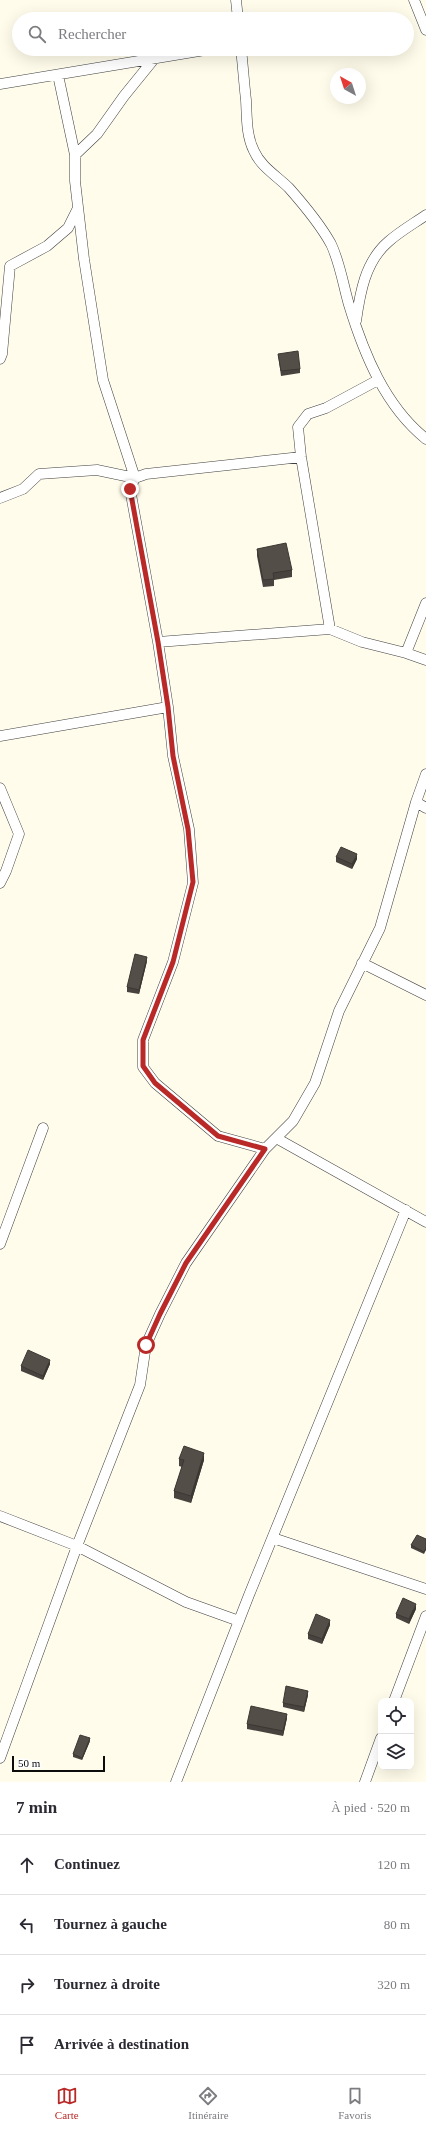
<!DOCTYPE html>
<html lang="fr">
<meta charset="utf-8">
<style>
body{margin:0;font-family:Georgia,serif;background:#f7f7f7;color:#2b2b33}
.controls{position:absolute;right:12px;bottom:12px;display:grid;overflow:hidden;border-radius:8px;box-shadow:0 4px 16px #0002}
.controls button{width:36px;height:36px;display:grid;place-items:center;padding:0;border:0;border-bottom:1px solid #e1e1e2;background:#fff;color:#2b2b33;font:20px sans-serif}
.compass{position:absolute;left:330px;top:68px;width:36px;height:36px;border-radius:50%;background:#fff;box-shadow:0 4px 16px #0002;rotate:321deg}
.scale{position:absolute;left:12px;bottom:10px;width:93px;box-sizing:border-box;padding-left:4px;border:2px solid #0c0c0c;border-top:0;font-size:11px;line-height:14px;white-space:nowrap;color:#0c0c0c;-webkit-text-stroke:3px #fff;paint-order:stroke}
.stop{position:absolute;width:12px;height:12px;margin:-9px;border:3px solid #b82927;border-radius:50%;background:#fff}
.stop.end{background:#b82927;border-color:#fff;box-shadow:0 1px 4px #0008}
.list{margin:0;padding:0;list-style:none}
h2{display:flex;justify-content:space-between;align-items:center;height:52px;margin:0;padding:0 16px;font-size:17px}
h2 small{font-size:13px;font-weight:400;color:#7c7c81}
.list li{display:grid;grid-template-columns:26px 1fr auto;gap:12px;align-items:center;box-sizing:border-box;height:60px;padding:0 16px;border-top:1px solid #e1e1e2}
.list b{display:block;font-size:15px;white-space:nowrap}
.list em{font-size:13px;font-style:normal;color:#7c7c81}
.icon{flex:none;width:22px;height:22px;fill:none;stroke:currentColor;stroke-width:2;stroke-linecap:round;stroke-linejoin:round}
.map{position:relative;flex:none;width:426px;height:1782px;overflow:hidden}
.search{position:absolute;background:#fff;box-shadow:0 4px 16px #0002;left:12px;right:12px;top:12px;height:44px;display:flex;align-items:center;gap:10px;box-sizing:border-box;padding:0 14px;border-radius:22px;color:#7c7c81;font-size:15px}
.sheet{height:292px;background:#fff}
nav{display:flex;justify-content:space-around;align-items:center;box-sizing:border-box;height:56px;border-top:1px solid #e1e1e2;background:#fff;font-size:11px;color:#7c7c81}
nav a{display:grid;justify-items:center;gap:2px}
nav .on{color:#b82927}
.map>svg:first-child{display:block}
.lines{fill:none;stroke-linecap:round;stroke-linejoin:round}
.street-casing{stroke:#3f3f3f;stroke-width:11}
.street{stroke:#fff;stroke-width:10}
.wall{fill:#48433e}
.shaded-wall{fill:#3b3732}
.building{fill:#544e48;stroke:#3b3732}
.route{stroke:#b82927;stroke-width:5}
</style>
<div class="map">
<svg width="426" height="1782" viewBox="0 0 426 1782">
<rect width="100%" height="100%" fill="#fffceb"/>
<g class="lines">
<g class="street-casing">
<path id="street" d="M236,0L238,19
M414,0L426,30
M241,49C243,66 244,83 246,100C247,117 246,135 254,151C261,167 277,176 289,188C304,205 320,224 331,244C340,263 343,284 349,305C364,354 385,406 426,439
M58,75L75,155
M0,84L211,49
M356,321C360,293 365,262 388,242C399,232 413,224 426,215
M0,359L2,354L10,266L47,246L68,228L78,208
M0,498L23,489L39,474L97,470L135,478L103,380L84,259L75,181V155L97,134L124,96L154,59
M330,629L301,457L298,427L308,414L326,408L378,380
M158,642L330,629L362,642L406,653L426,660
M406,653L426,603
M0,736L168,707
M0,788L19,834L6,871L0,883
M416,802L426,808
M362,963L426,995
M276,1138L426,1222
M265,1149L218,1136L155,1083L143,1067V1040L173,962L193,883L189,829L173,756L168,707L158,642L130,489L135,478L146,474L301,457
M0,1244L43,1128
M0,1516L77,1546L186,1602L239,1621
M273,1538L426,1589
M394,1701L426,1616
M0,1758L77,1546L140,1385L146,1345L160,1314L186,1263L265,1149L293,1121L315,1083L339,1011L380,928L416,802L426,774
M176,1782L249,1595L406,1210
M365,1782L381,1738"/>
</g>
<use href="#street" class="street"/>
</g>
<path class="wall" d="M278,354L300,369V373L281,376Z
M257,549L292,570V577L274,580V586L263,587L257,556Z
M336,857L357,859L352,869L336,862Z
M147,961L139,994L127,992V987Z
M50,1364L43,1380L21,1371V1366Z
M179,1459L204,1460L191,1503L174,1498V1491L182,1467L179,1466Z
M426,1539V1550L424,1554L411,1548V1545Z
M416,1609L409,1624L396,1618V1614Z
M330,1625L322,1644L308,1639V1634Z
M308,1695L304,1712L283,1707V1703Z
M287,1718L283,1736L247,1729V1724Z
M90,1741L82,1760L73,1757V1754Z"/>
<path class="shaded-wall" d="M357,854V859L352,869V864Z
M147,957V961L139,994V990Z
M50,1360V1364L43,1380V1376Z
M204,1453V1460L191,1503V1496Z
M416,1604V1609L409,1624V1619Z
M330,1620V1625L322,1644V1639Z
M308,1691V1695L304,1712V1707Z
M287,1714V1718L283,1736V1731Z
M90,1738V1741L82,1760V1758Z"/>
<path class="building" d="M298,351L300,369L281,371L278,354Z
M286,543L292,570L273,573L274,579L263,580L257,549Z
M341,847L357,854L352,864L336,857Z
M135,954L147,957L139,990L127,987Z
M28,1350L50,1360L43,1376L21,1366Z
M184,1446L204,1453L191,1496L174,1491L184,1460L179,1459Z
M417,1535L426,1539V1548L424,1552L411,1545Z
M403,1598L416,1604L409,1619L396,1614Z
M316,1614L330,1620L322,1639L308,1634Z
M286,1686L308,1691L304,1707L283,1703Z
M251,1706L287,1714L283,1731L247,1724Z
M80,1735L90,1738L82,1758L73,1754Z"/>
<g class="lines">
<path class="route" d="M130,489L158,642L168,707L173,756L188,829L193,882L173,962L143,1040V1066L155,1083L218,1136L265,1149L186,1263L160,1314L146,1345"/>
</g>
</svg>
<div class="controls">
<button><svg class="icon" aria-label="locate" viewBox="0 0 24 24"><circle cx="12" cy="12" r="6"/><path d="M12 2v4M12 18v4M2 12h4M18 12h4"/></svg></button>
<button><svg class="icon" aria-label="layers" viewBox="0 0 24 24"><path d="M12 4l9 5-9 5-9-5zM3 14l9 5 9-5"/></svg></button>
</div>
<svg class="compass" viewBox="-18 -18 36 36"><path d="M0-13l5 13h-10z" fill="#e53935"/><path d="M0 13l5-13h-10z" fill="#7c7c81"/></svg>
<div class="scale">50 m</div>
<div class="stop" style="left:146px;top:1345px"></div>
<div class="stop end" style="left:130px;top:489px"></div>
<div class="search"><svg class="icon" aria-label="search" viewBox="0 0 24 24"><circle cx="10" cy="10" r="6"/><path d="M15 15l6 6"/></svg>Rechercher</div>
</div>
<section class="sheet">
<h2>7 min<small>À pied · 520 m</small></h2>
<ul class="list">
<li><svg class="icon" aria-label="ahead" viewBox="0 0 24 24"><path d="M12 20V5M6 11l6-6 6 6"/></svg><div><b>Continuez</b></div><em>120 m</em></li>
<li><svg class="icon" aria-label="left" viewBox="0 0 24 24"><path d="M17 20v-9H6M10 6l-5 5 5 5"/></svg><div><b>Tournez à gauche</b></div><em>80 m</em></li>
<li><svg class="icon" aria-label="right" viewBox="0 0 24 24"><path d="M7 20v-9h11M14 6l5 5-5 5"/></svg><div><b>Tournez à droite</b></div><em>320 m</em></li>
<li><svg class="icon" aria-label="arrive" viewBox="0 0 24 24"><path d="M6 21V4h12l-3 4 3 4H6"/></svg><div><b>Arrivée à destination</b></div></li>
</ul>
</section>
<nav>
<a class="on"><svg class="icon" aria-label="map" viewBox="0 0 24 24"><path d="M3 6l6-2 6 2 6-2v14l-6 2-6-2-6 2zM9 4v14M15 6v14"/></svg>Carte</a>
<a><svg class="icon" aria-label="directions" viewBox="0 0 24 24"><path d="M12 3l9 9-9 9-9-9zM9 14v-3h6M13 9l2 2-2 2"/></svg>Itinéraire</a>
<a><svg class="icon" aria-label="saved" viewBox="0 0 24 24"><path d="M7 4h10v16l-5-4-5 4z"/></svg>Favoris</a>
</nav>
